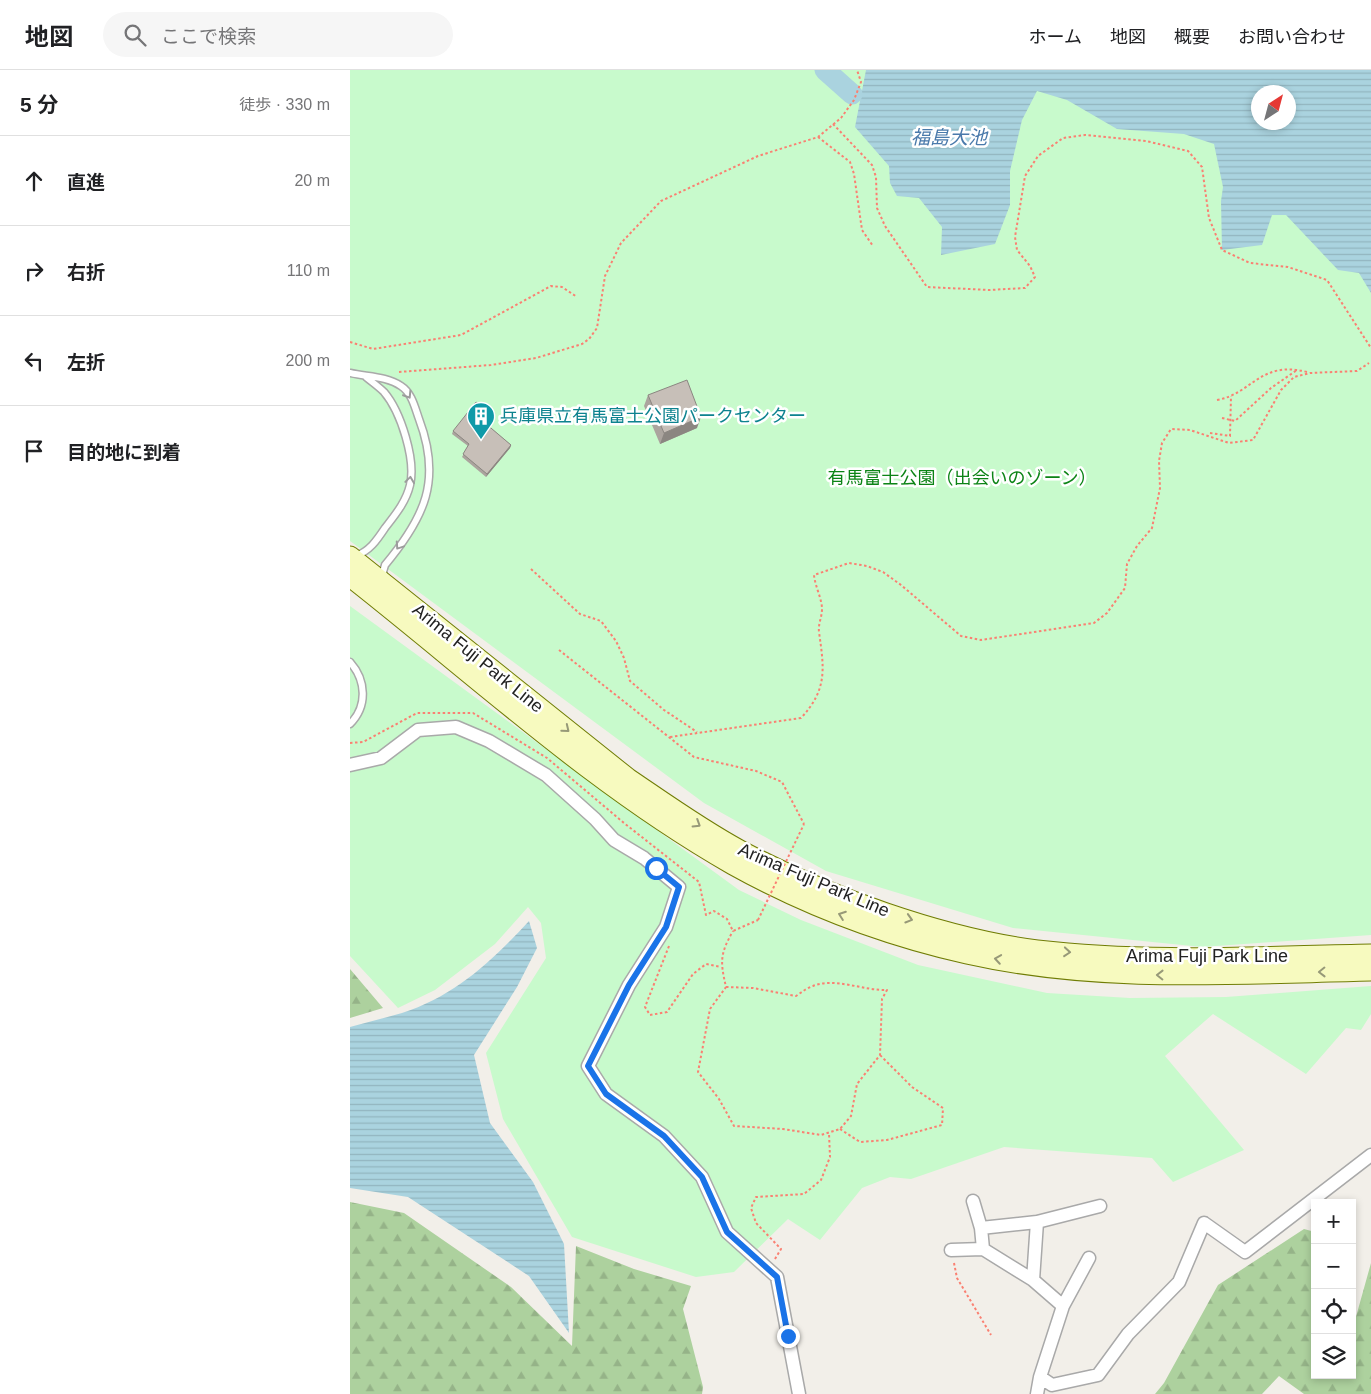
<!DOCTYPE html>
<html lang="ja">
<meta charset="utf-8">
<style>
body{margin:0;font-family:Helvetica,"Noto Sans JP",sans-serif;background:#f6f6f6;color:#202124}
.controls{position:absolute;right:15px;bottom:15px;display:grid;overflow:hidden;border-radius:0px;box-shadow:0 2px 8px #0003}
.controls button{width:45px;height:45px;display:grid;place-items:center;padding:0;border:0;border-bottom:1px solid #e0e0e0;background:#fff;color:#202124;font:25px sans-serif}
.compass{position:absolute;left:901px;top:15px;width:45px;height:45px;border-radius:50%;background:#fff;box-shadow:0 2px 8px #0003;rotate:36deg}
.stop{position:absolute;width:15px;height:15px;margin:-11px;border:4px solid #1a73e8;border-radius:50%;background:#fff}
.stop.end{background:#1a73e8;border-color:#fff;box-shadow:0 1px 5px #0008}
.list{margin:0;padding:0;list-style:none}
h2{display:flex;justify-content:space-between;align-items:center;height:65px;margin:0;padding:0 20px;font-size:21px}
h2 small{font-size:16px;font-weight:400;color:#757577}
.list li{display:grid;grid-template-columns:32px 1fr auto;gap:15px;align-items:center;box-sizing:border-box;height:90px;padding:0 20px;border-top:1px solid #e0e0e0}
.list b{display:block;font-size:19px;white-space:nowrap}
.list em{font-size:16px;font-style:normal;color:#757577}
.icon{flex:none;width:28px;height:28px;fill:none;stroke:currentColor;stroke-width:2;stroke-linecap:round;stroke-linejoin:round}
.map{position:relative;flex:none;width:1021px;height:1324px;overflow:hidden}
header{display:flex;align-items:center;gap:30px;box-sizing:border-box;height:70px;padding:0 25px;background:#fff;border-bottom:1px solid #e0e0e0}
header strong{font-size:24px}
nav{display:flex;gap:28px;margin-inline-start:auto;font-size:18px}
.search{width:350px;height:45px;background:#f6f6f6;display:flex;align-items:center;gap:12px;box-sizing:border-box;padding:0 18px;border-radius:28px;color:#757577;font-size:19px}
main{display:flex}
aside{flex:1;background:#fff}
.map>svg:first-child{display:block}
.forest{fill:url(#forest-firs)}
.park{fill:#c8facc;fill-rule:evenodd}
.water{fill:url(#water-rules);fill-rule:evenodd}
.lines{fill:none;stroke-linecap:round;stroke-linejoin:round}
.river{stroke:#aad3df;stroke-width:21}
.lane-casing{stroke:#a9a9a9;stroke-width:9}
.street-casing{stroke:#a9a9a9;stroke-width:15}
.secondary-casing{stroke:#707d05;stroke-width:21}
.path{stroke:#fa8072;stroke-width:2;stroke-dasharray:2.5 2.5;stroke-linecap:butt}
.lane{stroke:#fff;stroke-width:6}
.street{stroke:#fff;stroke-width:12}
.secondary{stroke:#f7fabf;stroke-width:19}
.path-bridge{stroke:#fa8072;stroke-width:2;stroke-dasharray:2.5 2.5;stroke-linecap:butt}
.wall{fill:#aba49e}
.shaded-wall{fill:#8b8681}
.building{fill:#c7bfb8;stroke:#8b8681}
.oneway{stroke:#9c9c9c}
.oneway2{stroke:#979978}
.route{stroke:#1a73e8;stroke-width:6}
.labels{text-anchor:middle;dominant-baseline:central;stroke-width:5;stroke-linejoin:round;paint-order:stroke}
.culture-label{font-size:18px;fill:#0d838f;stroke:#fff;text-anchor:start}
.park-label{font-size:18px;fill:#0c8416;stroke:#fff}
.street-label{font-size:18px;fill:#222;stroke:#fff}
.water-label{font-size:19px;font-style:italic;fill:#4a7aab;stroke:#fff}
</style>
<header>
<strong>地図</strong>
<div class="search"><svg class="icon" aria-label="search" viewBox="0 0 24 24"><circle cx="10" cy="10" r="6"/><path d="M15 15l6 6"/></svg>ここで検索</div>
<nav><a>ホーム</a><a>地図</a><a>概要</a><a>お問い合わせ</a></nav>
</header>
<main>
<aside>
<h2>5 分<small>徒歩 · 330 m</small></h2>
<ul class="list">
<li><svg class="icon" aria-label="ahead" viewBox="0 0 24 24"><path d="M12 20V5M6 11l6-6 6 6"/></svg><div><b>直進</b></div><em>20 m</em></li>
<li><svg class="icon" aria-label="right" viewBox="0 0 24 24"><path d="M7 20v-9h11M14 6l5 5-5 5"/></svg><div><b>右折</b></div><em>110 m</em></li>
<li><svg class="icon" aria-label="left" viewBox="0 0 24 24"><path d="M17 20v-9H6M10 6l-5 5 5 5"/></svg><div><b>左折</b></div><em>200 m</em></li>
<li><svg class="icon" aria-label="arrive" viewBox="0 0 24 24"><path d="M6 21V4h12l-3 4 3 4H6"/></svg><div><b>目的地に到着</b></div></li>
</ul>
</aside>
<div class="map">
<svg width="1021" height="1324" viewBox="0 0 1021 1324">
<defs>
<pattern id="forest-firs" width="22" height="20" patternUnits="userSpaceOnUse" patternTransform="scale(1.25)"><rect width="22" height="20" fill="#add19e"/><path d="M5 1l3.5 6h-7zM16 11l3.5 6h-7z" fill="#95b388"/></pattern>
<pattern id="water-rules" width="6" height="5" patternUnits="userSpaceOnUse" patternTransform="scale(1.25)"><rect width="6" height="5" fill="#aad3df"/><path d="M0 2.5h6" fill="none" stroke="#92b5bf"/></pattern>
</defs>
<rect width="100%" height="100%" fill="#f2efe9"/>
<path class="forest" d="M0,899L33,938L0,948Z
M0,1132L54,1143L161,1217L222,1276L226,1176L284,1199L341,1216L333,1239L353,1317L352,1324H0Z
M954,1159L965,1162V1305H1002V1261L1021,1193V1324H954L929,1306L912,1324H805L814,1313L868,1215Z"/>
<path class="park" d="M0,0H1021V865L852,877L663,858L476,801L354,733L0,471ZM908,22H938V52H908Z
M0,536L389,820L451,850L568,895L697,923L780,928L876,927L1021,916V944L1011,960L996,958L956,1004L863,944L815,986L894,1080L823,1112L802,1088L654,1077L561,1109L540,1107L512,1118L470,1170L438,1149L384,1202L346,1207L222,1167L153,1049L136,983L196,888L191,853L178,837L145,874L85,920L48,938L0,886Z"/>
<path class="water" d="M516,0H1021V223L1009,203L988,200L936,145H922L912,175L872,180L871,131L873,117L864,74L834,64L767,59L717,30L687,21L672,50L660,101V135L645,174L591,185L592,157L569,128L547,126L540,113L539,96L505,57ZM908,22H938V52H908Z
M179,851L187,878L167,917L124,985L140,1053L183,1112L214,1174L219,1263L179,1206L58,1127L0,1118V957C17,952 35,948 52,943C105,926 142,891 179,851Z"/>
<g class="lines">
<path class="river" d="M475,0L502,24"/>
<g class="lane-casing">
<path id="lane" d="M0,303C17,307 36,306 51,316C62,323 65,338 69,349C92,410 75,447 35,495L33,502L35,509
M5,486C19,482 27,470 35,458C45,445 56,432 60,415C66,390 51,342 34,322C29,317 22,312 16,307
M0,592C16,610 18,636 0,654"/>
</g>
<g class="street-casing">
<path id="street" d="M0,695L31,688L68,660L106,657L139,671L196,705L245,749L264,770L294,788L329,817L316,857L279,915L238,996L256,1024L314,1066L352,1107L377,1162L427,1207L449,1324
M623,1131L631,1158L633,1179
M631,1158L687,1152
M601,1180L633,1179L683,1210L713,1236
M683,1210L687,1152L750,1136
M690,1307L713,1236L739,1188
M687,1324L690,1307L702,1315L748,1305L778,1264L829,1212L854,1153L895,1182L1021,1085"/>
</g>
<g class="secondary-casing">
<path id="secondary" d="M0,486L278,708C315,733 351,759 390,780C477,826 590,867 687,880C798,893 910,886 1021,884
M0,507C125,605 244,716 383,795C455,835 537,866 617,884C750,914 887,904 1021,901"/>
</g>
<path class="path" d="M483,54L522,95L526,107L527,138L535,156L577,217L639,220L675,218L685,207L680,196L667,180L665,167L675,106L688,86L713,68L735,65L796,71L838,81L852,97L859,148L872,180L900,193L938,197L977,210L1021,278
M468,67L500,92L504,104L512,160L523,176
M0,272L23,279L111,265L201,216L212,217L227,227
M49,302L141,295L186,288L232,274L239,269L247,258L255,206L271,173L311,131L408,86L468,67L491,48L504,30L511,12L507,0
M867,330C902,324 910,290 957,302
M872,348L885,351L921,318L947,300
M860,363L880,366L881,326
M181,499L230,544L251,551L266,571L274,588L280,611L314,640L347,662
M209,580L344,687L406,701L432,712L454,754
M320,667L451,648C478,619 474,598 469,562C468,554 472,547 472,539C472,529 465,516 464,505L499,493L517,496L533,502L551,515L611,566L631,570L744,553L757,543L775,518L777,494L787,476L802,458L810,418L809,391L812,373L821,359L840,360L879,373L903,370L931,320L944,307L960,303L1007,301L1019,293
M0,673L13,672L67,643H123L197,688L274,753L349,812L356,845L364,841L377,849L383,861L408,850
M319,876L295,937L300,945L317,942L343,904L356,894L371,897
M376,917L403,918L446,926C452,922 457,918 463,916C485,907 514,921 537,920L532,929L530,985L507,1014L501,1046L490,1059L471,1065L433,1059L384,1056L369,1029L348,1002L360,939L376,917C370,891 370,884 383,861
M490,1059L510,1072L537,1070L592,1055L593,1038L562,1017L530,985
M425,1189L431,1179L406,1153L401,1138L406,1127L454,1124L471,1110L480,1087L479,1063
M604,1193L607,1208L641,1265"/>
<use href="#lane" class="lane"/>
<use href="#street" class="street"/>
<use href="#secondary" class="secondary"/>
<path class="path-bridge" d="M408,850L454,754"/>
</g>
<path class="wall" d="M298,325L347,358L310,374L294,336Z
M142,344L141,347L136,354L161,375L160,378L136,407L112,387L118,376L102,364L103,361Z"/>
<path class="shaded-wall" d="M351,347L347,358L310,374L314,363Z
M161,375L160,378L136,407L137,404Z"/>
<path class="building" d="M337,310L351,347L314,363L298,325Z
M126,332L142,344L135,353L161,375L137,404L113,384L119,374L103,361Z"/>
<defs><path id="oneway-chevron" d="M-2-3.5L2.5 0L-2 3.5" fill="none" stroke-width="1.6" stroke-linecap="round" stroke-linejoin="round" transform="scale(1.25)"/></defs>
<g class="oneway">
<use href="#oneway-chevron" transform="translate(58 325) rotate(58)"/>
<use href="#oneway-chevron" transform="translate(60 410) rotate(-82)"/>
<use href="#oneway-chevron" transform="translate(49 476) rotate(124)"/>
</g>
<g class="oneway2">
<use href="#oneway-chevron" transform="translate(216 659) rotate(39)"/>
<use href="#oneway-chevron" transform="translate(347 754) rotate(32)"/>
<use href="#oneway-chevron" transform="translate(492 845) rotate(-160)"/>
<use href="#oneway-chevron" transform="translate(559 849) rotate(17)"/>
<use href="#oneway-chevron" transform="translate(717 882) rotate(5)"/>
<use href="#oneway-chevron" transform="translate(648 889) rotate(-171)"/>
<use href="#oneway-chevron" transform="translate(972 902) rotate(179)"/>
<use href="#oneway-chevron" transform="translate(810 905) rotate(-179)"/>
</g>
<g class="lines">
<path class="route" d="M306,798L329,817L316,857L279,915L238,996L256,1024L314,1066L352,1107L377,1162L427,1207L438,1266"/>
</g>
<defs>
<g id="building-pin" transform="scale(1.4375)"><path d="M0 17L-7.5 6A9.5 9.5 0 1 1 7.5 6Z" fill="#0f9aa8" stroke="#fff"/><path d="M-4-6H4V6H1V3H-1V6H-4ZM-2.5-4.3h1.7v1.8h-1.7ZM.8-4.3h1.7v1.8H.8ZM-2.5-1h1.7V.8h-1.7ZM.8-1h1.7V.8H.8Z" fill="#fff"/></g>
</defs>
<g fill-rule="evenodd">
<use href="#building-pin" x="131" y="346"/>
</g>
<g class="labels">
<g class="culture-label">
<text x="150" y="346">兵庫県立有馬富士公園パークセンター</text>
</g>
<g class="park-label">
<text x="612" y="408">有馬富士公園（出会いのゾーン）</text>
</g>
<g class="street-label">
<text transform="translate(128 588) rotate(39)">Arima Fuji Park Line</text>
<text transform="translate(464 810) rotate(23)">Arima Fuji Park Line</text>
<text x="857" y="886">Arima Fuji Park Line</text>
</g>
<g class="water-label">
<text x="599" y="67">福島大池</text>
</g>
</g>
</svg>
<div class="controls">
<button>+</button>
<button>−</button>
<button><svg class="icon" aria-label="locate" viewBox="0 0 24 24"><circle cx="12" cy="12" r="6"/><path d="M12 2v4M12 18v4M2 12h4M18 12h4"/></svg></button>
<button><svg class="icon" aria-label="layers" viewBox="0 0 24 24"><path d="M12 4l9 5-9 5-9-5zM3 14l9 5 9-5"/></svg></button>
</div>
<svg class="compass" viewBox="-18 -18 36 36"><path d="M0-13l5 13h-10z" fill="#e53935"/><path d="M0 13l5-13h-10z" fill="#757577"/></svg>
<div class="stop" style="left:306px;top:798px"></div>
<div class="stop end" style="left:438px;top:1266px"></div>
</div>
</main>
